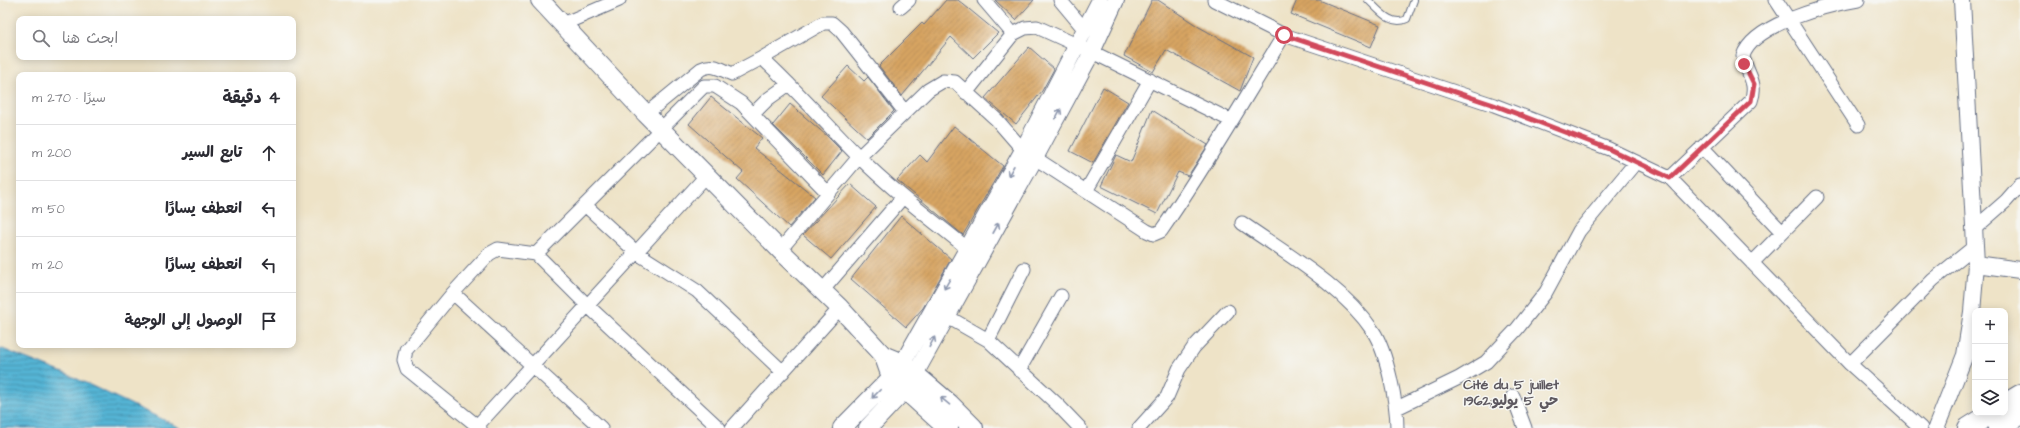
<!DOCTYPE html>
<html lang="ar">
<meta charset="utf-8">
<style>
body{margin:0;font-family:"Architects Daughter","Playpen Sans Arabic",sans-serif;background:#f2f2f3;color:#2b2b33;direction:rtl}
.controls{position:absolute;right:12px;bottom:12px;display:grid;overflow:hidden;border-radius:8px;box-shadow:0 2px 10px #0003}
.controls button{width:36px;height:36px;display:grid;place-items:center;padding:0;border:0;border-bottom:1px solid #e1e1e2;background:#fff;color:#2b2b33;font:20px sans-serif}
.stop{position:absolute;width:12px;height:12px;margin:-9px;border:3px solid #d1495b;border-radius:50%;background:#fff}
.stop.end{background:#d1495b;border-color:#fff;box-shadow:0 1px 4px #0008}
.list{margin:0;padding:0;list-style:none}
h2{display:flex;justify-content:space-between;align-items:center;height:52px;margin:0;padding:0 16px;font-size:17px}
h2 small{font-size:13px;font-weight:400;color:#7c7c81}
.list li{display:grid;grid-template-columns:26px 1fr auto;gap:12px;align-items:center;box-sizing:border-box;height:56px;padding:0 16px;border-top:1px solid #e1e1e2}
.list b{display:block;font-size:15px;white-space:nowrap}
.list em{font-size:13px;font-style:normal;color:#7c7c81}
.icon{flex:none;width:22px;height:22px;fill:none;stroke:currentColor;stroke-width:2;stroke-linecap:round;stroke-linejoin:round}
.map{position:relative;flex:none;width:2020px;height:428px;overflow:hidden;direction:ltr}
.search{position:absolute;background:#fff;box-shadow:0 2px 10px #0003;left:16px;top:16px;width:280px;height:44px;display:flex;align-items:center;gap:10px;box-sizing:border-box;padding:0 14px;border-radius:8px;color:#7c7c81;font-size:15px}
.panel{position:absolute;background:#fff;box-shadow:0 2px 10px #0003;left:16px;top:72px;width:280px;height:276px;border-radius:8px;direction:rtl}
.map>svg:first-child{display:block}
.water{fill:url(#water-rules);stroke:#387299}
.building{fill:url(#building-hatch)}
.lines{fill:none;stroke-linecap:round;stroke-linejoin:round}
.service-casing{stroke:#656e83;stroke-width:8}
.minor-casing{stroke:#656e83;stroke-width:15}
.tertiary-casing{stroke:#656e83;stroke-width:18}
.secondary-casing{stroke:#656e83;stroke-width:20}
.primary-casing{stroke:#656e83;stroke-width:22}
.service{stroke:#fff;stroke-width:6}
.minor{stroke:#fff;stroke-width:13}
.tertiary{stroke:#fff;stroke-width:16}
.secondary{stroke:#fff;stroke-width:18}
.primary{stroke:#fff;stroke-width:20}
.oneway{stroke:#8d97ae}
.route{stroke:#d1495b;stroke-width:5}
.labels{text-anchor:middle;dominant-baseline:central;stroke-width:3;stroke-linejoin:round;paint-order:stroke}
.neighbourhood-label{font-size:14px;font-weight:bold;fill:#5d585f;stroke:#f6f6f2}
</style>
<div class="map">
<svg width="2020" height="428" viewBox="0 0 2020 428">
<defs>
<pattern id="water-rules" width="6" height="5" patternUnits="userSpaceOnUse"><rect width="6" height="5" fill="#55b4d4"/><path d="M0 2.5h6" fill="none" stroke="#4693af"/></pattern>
<pattern id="building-hatch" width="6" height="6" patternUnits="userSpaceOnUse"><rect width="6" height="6" fill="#d7a462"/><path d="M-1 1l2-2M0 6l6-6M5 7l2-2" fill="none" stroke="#ae8654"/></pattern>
</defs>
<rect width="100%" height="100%" fill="#f6f6f2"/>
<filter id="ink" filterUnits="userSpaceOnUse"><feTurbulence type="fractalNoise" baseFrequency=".025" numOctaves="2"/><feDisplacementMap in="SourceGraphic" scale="8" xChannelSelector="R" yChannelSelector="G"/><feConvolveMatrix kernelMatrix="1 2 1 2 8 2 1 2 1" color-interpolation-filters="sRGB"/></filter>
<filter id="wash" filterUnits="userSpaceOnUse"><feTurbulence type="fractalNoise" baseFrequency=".012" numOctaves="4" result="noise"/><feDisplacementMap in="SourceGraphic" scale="16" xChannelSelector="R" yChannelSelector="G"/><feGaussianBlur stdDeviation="0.9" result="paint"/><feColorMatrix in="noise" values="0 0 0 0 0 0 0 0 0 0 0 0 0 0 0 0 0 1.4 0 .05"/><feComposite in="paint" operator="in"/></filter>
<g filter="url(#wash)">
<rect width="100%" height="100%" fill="#eee3c7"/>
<path class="water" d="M0,348L71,376L181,428H0Z"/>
<g id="blocks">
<path class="building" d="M946,0H958L998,33L973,58L951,37L902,96L879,66L922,23L924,25Z
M995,0H1034L1016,20Z
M1152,0H1158L1199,27L1253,57L1240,91L1166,50L1153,72L1124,56Z
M1297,0H1319L1380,25L1371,47L1291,14Z
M1029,47L1054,69L1042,91L1016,124L985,98Z
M848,66L864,81L868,77L894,111L867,138L821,96Z
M1103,87L1128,102L1093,163L1070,151Z
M711,97L762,138L754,148L815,197L789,227L737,179L743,172L689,124Z
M790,104L827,136L842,151L823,175L773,125Z
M1152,110L1208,145L1188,176L1178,172L1157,214L1101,186L1116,155L1131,162Z
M954,126L1003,166L963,235L897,180L920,155L927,162Z
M850,184L876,207L831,259L803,235Z
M901,216L951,259L923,308L906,327L851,279Z"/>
</g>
</g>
<g filter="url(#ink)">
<use href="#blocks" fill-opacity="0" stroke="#656e83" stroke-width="1"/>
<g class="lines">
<g class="service-casing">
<path id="service" d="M1368,0C1379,10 1391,27 1407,19L1414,0"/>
</g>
<g class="minor-casing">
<path id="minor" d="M984,0L1013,34
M1060,0L1085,30
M1214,0L1284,35L1494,105L1609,149L1670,178L1850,364L1921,428
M1776,0L1858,125
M901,7L909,0
M563,24L619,0
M762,58L823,23H832L841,31L905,112
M966,93L1013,34L1025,28L1037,27L1092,52L1230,120
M646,114L701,69C713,63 720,69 732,74L762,58C796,89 826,124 858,156C892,190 931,219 968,249
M753,114L768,99L789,84
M1702,147L1782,232
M1670,178L1751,101C1758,82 1747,75 1743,56C1753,24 1828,5 1858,0
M1086,191L1150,80
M585,205L637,253L697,291L783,372
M1242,223C1286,254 1343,286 1373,331C1387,352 1397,403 1397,428
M1974,229L2006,201L2020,185
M780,250L859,157L928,90L943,81L955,82L997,120L1023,150L1035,158L1147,231L1154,234L1161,231C1205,168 1243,101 1284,35
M536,254L704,86H715L741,103L828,193
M1752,263L1817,197
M822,291L903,197
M453,293L601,428
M946,316L988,340L1057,404L1080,428
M988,340L1024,269
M1850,364L1933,280L1975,246
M1019,370L1061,296
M1513,396L1525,428
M1397,408L1459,378L1486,362L1517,329L1546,292L1579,231L1636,162
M477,426L707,175
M480,428L407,369L404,360L406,350L453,293L489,254L498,249L536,254L587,305L719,428
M732,428L840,308
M1139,428L1167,397L1179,369L1194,347L1228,311"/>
</g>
<g class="tertiary-casing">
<path id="tertiary" d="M1976,264L2020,270
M902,364L1023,150L1100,0
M914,376L1035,158L1092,52L1116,0
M1936,428L1965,355L1972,312L1976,264L1962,0"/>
</g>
<g class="secondary-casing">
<path id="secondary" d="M540,0L646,114L780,250L840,308L885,357
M842,428L892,377L901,365
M868,428L903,391L914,377"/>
</g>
<g class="primary-casing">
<path id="primary" d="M885,357L902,364L949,404L973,428
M885,357L892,377L948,428
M2005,404L2020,395
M1968,428L1992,413
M1998,428L2020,415"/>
</g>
<use href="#service" class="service"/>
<use href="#minor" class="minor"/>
<use href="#tertiary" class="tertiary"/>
<use href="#secondary" class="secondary"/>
<use href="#primary" class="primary"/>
</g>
<defs><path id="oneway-shaft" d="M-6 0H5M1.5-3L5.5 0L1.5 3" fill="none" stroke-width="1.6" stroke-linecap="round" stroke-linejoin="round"/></defs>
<g class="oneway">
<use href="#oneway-shaft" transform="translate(1058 114) rotate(-62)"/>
<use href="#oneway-shaft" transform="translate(1011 171) rotate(119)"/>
<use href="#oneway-shaft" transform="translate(996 228) rotate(-61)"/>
<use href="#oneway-shaft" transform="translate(947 284) rotate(120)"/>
<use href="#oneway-shaft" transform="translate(932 342) rotate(-62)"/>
<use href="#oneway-shaft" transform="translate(876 394) rotate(134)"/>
<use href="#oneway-shaft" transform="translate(945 401) rotate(-140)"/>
</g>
</g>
<g class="lines" filter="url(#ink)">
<path class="route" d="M1284,35L1494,105L1609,149L1670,178L1751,101L1754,84L1744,64"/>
</g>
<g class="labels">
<g class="neighbourhood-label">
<text x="1511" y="385">Cité du 5 juillet<tspan x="1511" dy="16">1962;حي 5 يوليو</tspan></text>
</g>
</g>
</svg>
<div class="controls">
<button>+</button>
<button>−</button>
<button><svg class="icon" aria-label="layers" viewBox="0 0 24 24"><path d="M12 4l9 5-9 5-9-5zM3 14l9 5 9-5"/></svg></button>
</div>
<div class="stop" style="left:1284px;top:35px"></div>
<div class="stop end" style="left:1744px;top:64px"></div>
<div class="search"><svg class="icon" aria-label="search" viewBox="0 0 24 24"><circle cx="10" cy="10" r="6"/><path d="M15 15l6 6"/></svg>ابحث هنا</div>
<section class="panel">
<h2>4 دقيقة<small>سيرًا · 270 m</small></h2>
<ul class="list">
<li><svg class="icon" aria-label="ahead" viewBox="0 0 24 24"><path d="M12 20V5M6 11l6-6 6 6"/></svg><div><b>تابع السير</b></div><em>200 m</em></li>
<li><svg class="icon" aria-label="left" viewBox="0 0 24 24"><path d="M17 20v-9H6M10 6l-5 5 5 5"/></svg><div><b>انعطف يسارًا</b></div><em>50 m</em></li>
<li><svg class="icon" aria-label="left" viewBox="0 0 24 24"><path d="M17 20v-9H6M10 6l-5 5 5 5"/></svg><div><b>انعطف يسارًا</b></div><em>20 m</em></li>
<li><svg class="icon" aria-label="arrive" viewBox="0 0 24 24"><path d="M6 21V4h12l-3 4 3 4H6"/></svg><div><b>الوصول إلى الوجهة</b></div></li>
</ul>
</section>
</div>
